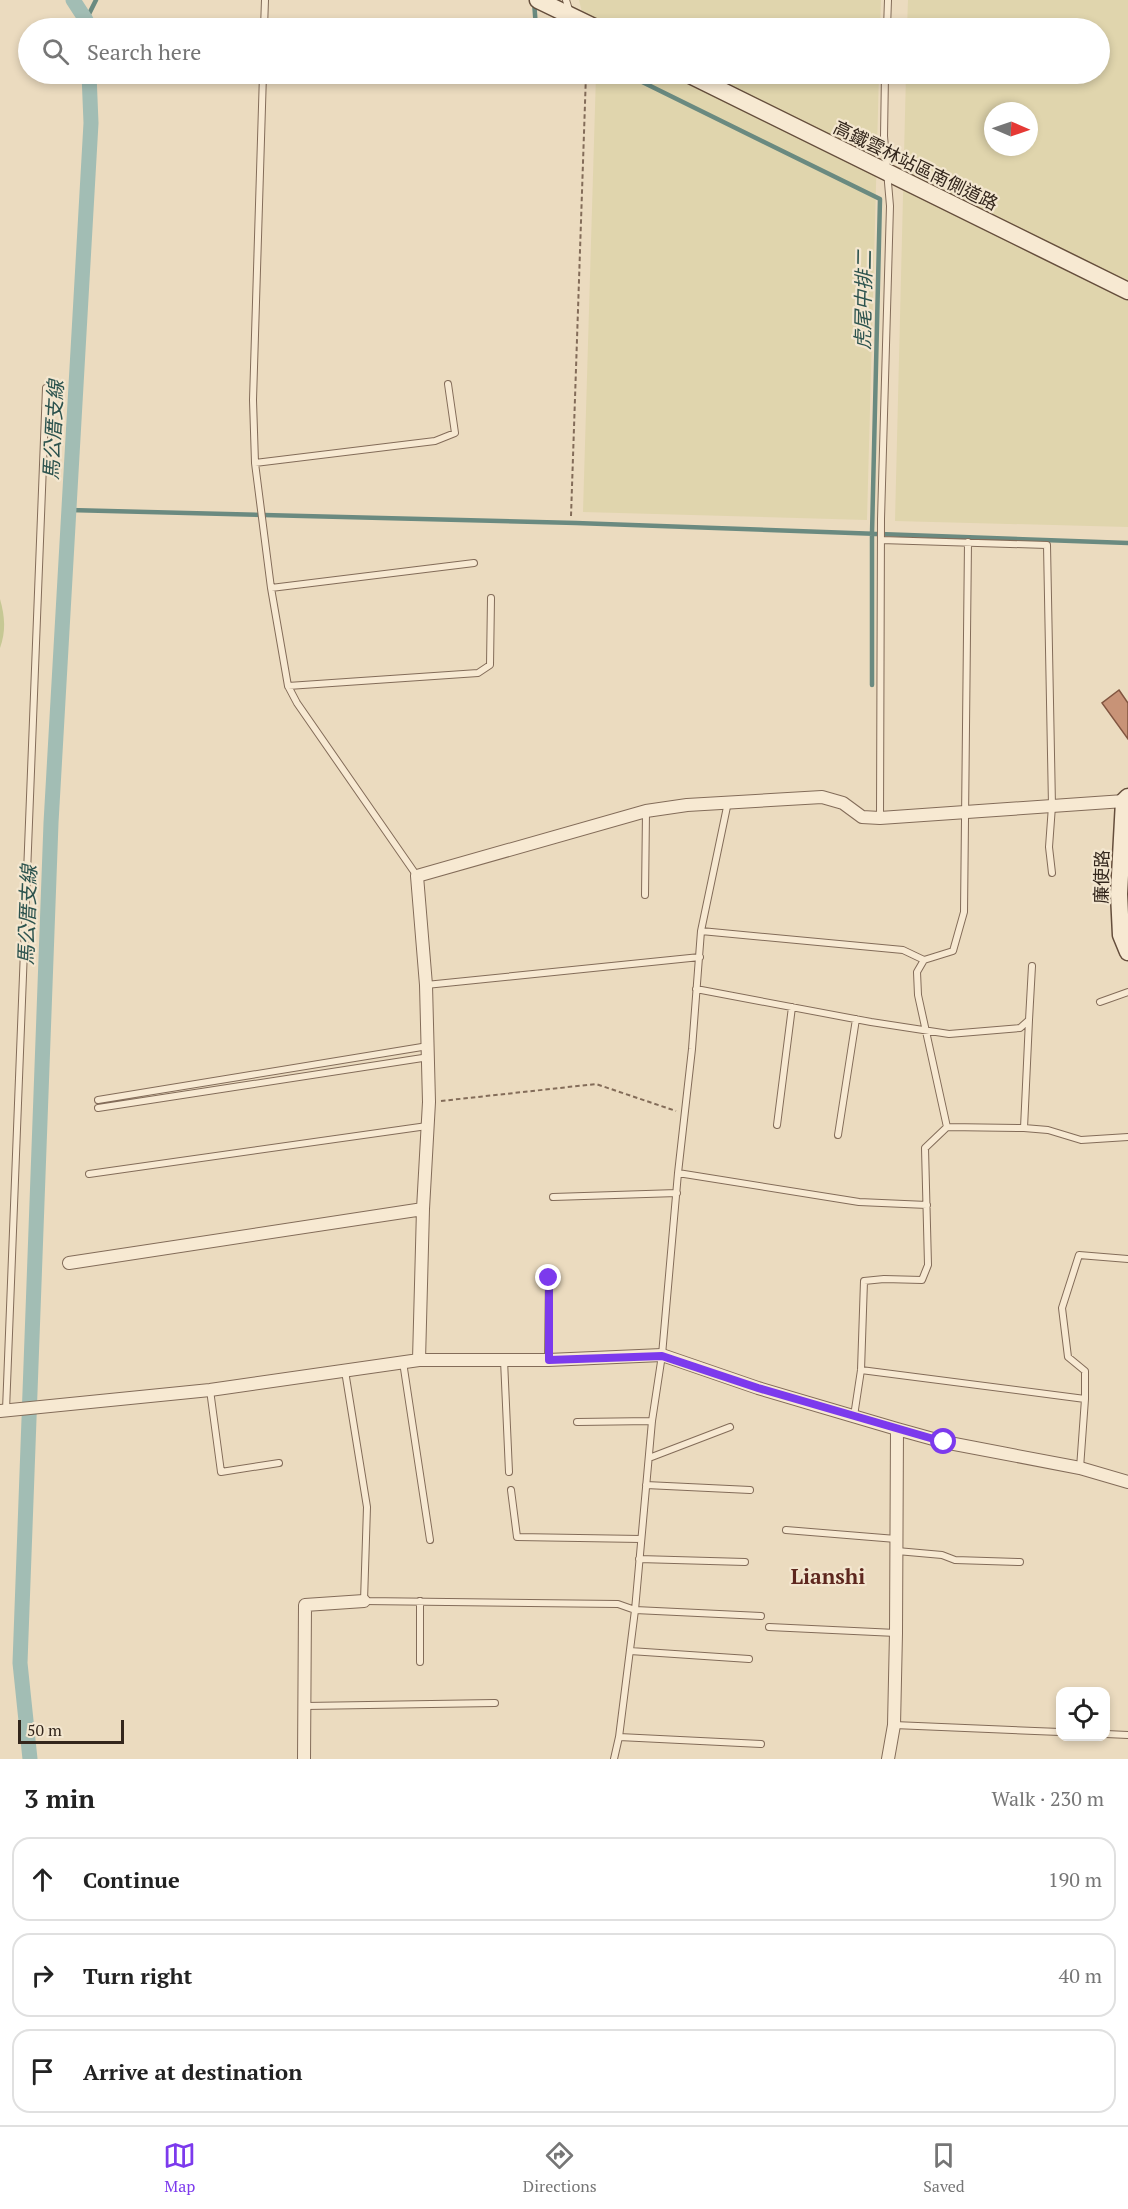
<!DOCTYPE html>
<meta charset="utf-8">
<style>
body{margin:0;font-family:"PT Serif","Noto Sans TC",serif;background:#f2f2f2;color:#222}
.controls{position:absolute;right:18px;bottom:18px;display:grid;overflow:hidden;border-radius:12px;box-shadow:0 3px 9px #0003}
.controls button{width:54px;height:54px;display:grid;place-items:center;padding:0;border:0;border-bottom:2px solid #e0e0e0;background:#fff;color:#222;font:30px sans-serif}
.compass{position:absolute;left:984px;top:102px;width:54px;height:54px;border-radius:50%;background:#fff;box-shadow:0 3px 9px #0003;rotate:92deg}
.scale{position:absolute;left:18px;bottom:15px;width:106px;box-sizing:border-box;padding-left:6px;border:3px solid #33261c;border-top:0;font-size:16px;line-height:21px;white-space:nowrap;color:#33261c;-webkit-text-stroke:4px #f3e6cf;paint-order:stroke}
.stop{position:absolute;width:18px;height:18px;margin:-14px;border:4px solid #7c3aed;border-radius:50%;background:#fff}
.stop.end{background:#7c3aed;border-color:#fff;box-shadow:0 2px 6px #0008}
.list{margin:0;padding:0;list-style:none}
h2{display:flex;justify-content:space-between;align-items:center;height:78px;margin:0;padding:0 24px;font-size:26px}
h2 small{font-size:20px;font-weight:400;color:#767676}
.list li{display:grid;grid-template-columns:39px 1fr auto;gap:18px;align-items:center;box-sizing:border-box;height:84px;margin:0 12px 12px;padding:0 12px;border:2px solid #e0e0e0;border-radius:18px}
.list b{display:block;font-size:22px;white-space:nowrap}
.list em{font-size:20px;font-style:normal;color:#767676}
.icon{flex:none;width:33px;height:33px;fill:none;stroke:currentColor;stroke-width:2;stroke-linecap:round;stroke-linejoin:round}
.map{position:relative;flex:none;width:1128px;height:1759px;overflow:hidden}
.search{position:absolute;background:#fff;box-shadow:0 3px 9px #0003;left:18px;right:18px;top:18px;height:66px;display:flex;align-items:center;gap:15px;box-sizing:border-box;padding:0 21px;border-radius:33px;color:#767676;font-size:22px}
.sheet{height:366px;background:#fff}
nav{display:flex;justify-content:space-around;align-items:center;box-sizing:border-box;height:84px;border-top:2px solid #e0e0e0;background:#fff;font-size:16px;color:#767676}
nav a{display:grid;justify-items:center;gap:3px}
nav .on{color:#7c3aed}
.map>svg:first-child{display:block}
.farmland{fill:#e0d5ad;fill-rule:evenodd}
.green{fill:#c6c894}
.lines{fill:none;stroke-linecap:round;stroke-linejoin:round}
.stream{stroke:#6a8a80;stroke-width:4.5}
.canal{stroke:#a2bdb4;stroke-width:15}
.building{fill:#c89377;stroke:#815540;stroke-width:1.5}
.lane-casing{stroke:#836c59;stroke-width:8}
.street-casing{stroke:#836c59;stroke-width:14}
.secondary-casing{stroke:#654e3c;stroke-width:19}
.path{stroke:#836c59;stroke-width:2;stroke-dasharray:4.5 3;stroke-linecap:butt}
.lane{stroke:#f7e9d2;stroke-width:6}
.street{stroke:#f7e9d2;stroke-width:12}
.secondary{stroke:#f7e9d2;stroke-width:16}
.route{stroke:#7c3aed;stroke-width:8}
.labels{text-anchor:middle;dominant-baseline:central;stroke-width:4.5;stroke-linejoin:round;paint-order:stroke}
.street-label{font-size:18px;fill:#33261c;stroke:#f3e6cf}
.water-label{font-size:20px;font-style:italic;fill:#2c534e;stroke:#f3e6cf}
.quarter-label{font-size:21px;font-weight:bold;fill:#5e271e;stroke:#f3e6cf}
</style>
<div class="map">
<svg width="1128" height="1759" viewBox="0 0 1128 1759">
<rect width="100%" height="100%" fill="#ebdbbf"/>
<path class="farmland" d="M579,0H881L880,28H586Z
M908,0H1128V527L895,521L906,74H1100V28H907ZM993,111H1029V147H993Z
M596,74H879L867,520L583,512Z"/>
<path class="green" d="M0,599C5,617 6,631 0,648Z"/>
<g class="lines">
<path class="stream" d="M534,1L536,28
M86,20L96,0
M626,74L880,199L872,534V685
M69,510L576,523L1128,543"/>
<path class="canal" d="M73,0L86,20L87,28
M30,1759L20,1663L51,823L91,123L89,74"/>
</g>
<path class="building" d="M1119,690L1128,703V739L1102,703Z"/>
<g class="lines">
<g class="lane-casing">
<path id="lane" d="M566,0L570,13
M264,28L265,0
M887,28L888,0
M263,74L253,400L255,463L271,588L288,686L297,703L417,876
M255,463L435,441L455,433L448,384
M881,540L1047,545L1052,806L1049,847L1052,873
M271,588L474,563
M288,686L478,673L490,665L491,598
M880,818L881,519L890,206L884,136L885,74
M645,895L646,812
M701,931L903,950L924,960
M426,985L700,957
M696,989L871,1022L949,1034L1020,1028L1029,1020L1032,966
M1100,1002L1128,992
M98,1100L428,1046
M98,1108L429,1057
M777,1125L792,1007
M947,1127L918,995L917,972L924,960L953,951L964,912L968,542
M1024,1128L1029,1020
M838,1135L856,1019
M678,1173L859,1202L927,1205
M89,1174L427,1126
M553,1197L677,1193
M504,1360L509,1472
M548,1360L549,1278
M403,1362L430,1540
M861,1370L1085,1399L1080,1468
M345,1371L367,1507L364,1601L618,1604L635,1610L761,1616
M210,1390L221,1472L279,1463
M1085,1399V1371L1068,1357L1062,1308L1079,1255L1128,1259
M6,1410L46,388
M854,1416L861,1370L864,1281L884,1279L922,1280L928,1265L925,1148L947,1127L1024,1128L1048,1130L1081,1140L1128,1137
M577,1422L652,1421
M649,1458L730,1427
M646,1485L750,1490
M511,1490L517,1537L641,1539
M786,1530L896,1539
M897,1551L942,1555L955,1560L1020,1562
M639,1559L745,1562
M769,1627L896,1633
M630,1651L749,1659
M420,1662V1601
M305,1706L495,1703
M894,1725L1060,1732
M1106,1734L1128,1735
M619,1737L761,1744
M614,1759L619,1737L635,1610L652,1421L662,1355L678,1173L692,1049L701,931L728,802"/>
</g>
<g class="street-casing">
<path id="street" d="M69,1263L423,1209
M419,1360L423,1209L429,1102L426,985L417,876L646,811L687,805L822,797L843,803L862,817L880,818L1124,801
M0,1411L210,1390L419,1360H548L662,1355L758,1388L897,1429L944,1442L1080,1468L1128,1482
M304,1759L305,1605L364,1601
M888,1759L894,1725L896,1633L897,1429"/>
</g>
<g class="secondary-casing">
<path id="secondary" d="M538,0L596,28
M688,74L1128,291
M1128,797L1124,801L1119,894L1121,935L1128,952"/>
</g>
<path class="path" d="M571,516L586,74
M441,1101L596,1084L676,1111"/>
<use href="#lane" class="lane"/>
<use href="#street" class="street"/>
<use href="#secondary" class="secondary"/>
</g>
<g class="lines">
<path class="route" d="M549,1278V1360L662,1356L758,1388L944,1442"/>
</g>
<g class="labels">
<g class="street-label">
<text transform="translate(916 165) rotate(26)">高鐵雲林站區南側道路</text>
<text transform="translate(1101 877) rotate(-89)">廉使路</text>
</g>
<g class="water-label">
<text transform="translate(863 300) rotate(-89)">虎尾中排二</text>
<text transform="translate(53 430) rotate(-87)">馬公厝支線</text>
<text transform="translate(27 915) rotate(-88)">馬公厝支線</text>
</g>
<g class="quarter-label">
<text x="828" y="1576">Lianshi</text>
</g>
</g>
</svg>
<div class="controls">
<button><svg class="icon" aria-label="locate" viewBox="0 0 24 24"><circle cx="12" cy="12" r="6"/><path d="M12 2v4M12 18v4M2 12h4M18 12h4"/></svg></button>
</div>
<svg class="compass" viewBox="-18 -18 36 36"><path d="M0-13l5 13h-10z" fill="#e53935"/><path d="M0 13l5-13h-10z" fill="#767676"/></svg>
<div class="scale">50 m</div>
<div class="stop" style="left:944px;top:1442px"></div>
<div class="stop end" style="left:549px;top:1278px"></div>
<div class="search"><svg class="icon" aria-label="search" viewBox="0 0 24 24"><circle cx="10" cy="10" r="6"/><path d="M15 15l6 6"/></svg>Search here</div>
</div>
<section class="sheet">
<h2>3 min<small>Walk · 230 m</small></h2>
<ul class="list">
<li><svg class="icon" aria-label="ahead" viewBox="0 0 24 24"><path d="M12 20V5M6 11l6-6 6 6"/></svg><div><b>Continue</b></div><em>190 m</em></li>
<li><svg class="icon" aria-label="right" viewBox="0 0 24 24"><path d="M7 20v-9h11M14 6l5 5-5 5"/></svg><div><b>Turn right</b></div><em>40 m</em></li>
<li><svg class="icon" aria-label="arrive" viewBox="0 0 24 24"><path d="M6 21V4h12l-3 4 3 4H6"/></svg><div><b>Arrive at destination</b></div></li>
</ul>
</section>
<nav>
<a class="on"><svg class="icon" aria-label="map" viewBox="0 0 24 24"><path d="M3 6l6-2 6 2 6-2v14l-6 2-6-2-6 2zM9 4v14M15 6v14"/></svg>Map</a>
<a><svg class="icon" aria-label="directions" viewBox="0 0 24 24"><path d="M12 3l9 9-9 9-9-9zM9 14v-3h6M13 9l2 2-2 2"/></svg>Directions</a>
<a><svg class="icon" aria-label="saved" viewBox="0 0 24 24"><path d="M7 4h10v16l-5-4-5 4z"/></svg>Saved</a>
</nav>
